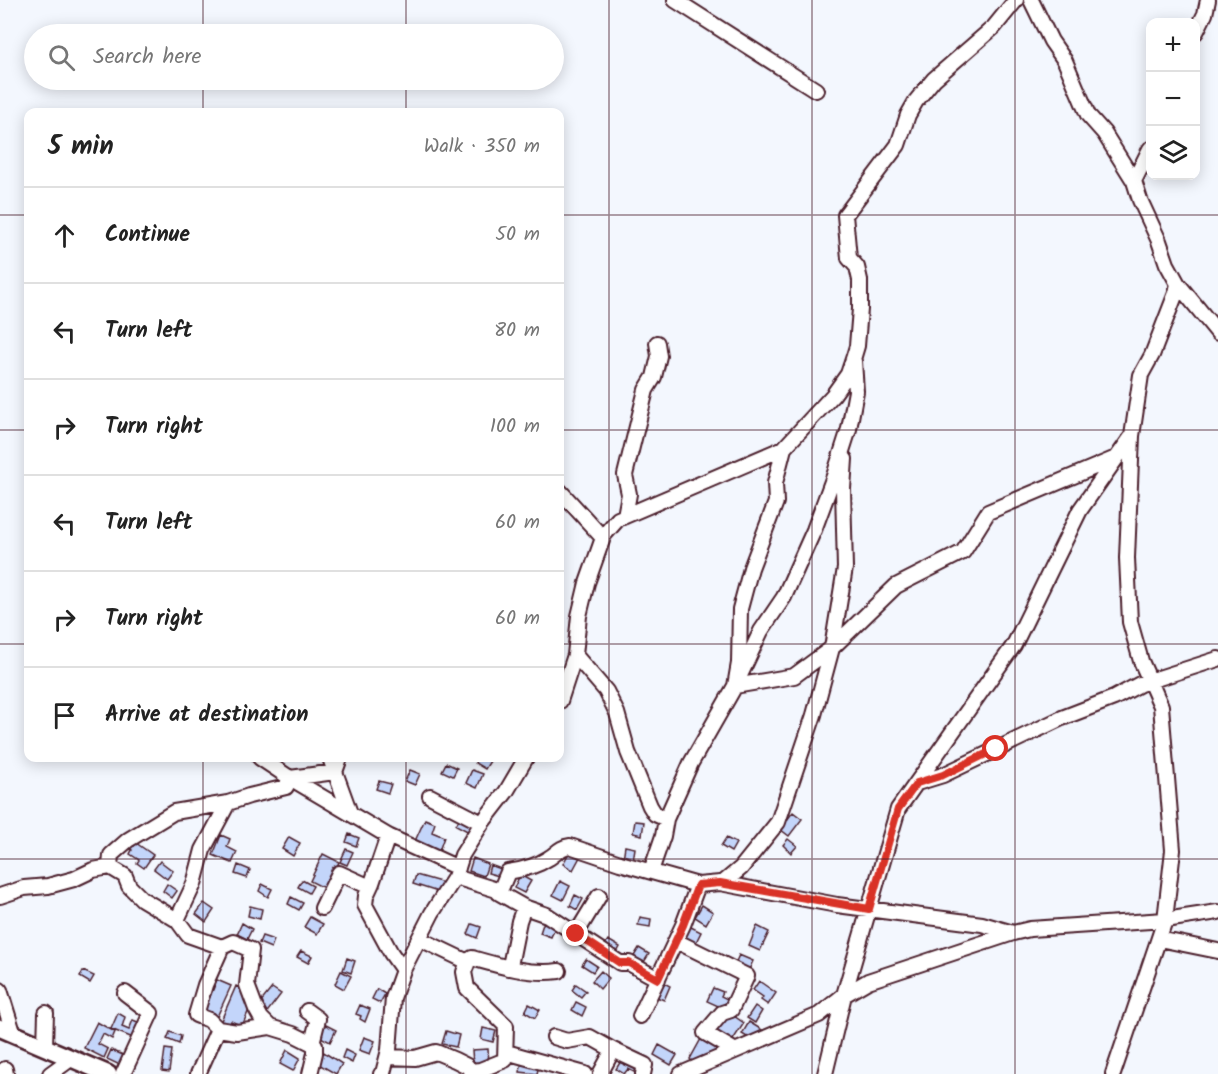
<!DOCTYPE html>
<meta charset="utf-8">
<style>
body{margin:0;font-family:Kalam,sans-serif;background:#f2f2f2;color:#222}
.controls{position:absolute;right:18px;top:18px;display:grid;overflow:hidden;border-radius:12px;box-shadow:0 3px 15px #0003}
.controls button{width:54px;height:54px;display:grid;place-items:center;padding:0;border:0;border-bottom:2px solid #e0e0e0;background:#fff;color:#222;font:30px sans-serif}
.stop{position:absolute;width:18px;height:18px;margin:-14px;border:4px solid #d93025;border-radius:50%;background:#fff}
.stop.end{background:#d93025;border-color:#fff;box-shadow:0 2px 6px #0008}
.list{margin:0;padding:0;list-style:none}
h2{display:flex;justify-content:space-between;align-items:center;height:78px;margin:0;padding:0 24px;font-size:26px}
h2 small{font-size:20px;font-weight:400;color:#767676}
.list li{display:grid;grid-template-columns:39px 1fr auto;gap:18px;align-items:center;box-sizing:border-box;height:96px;padding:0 24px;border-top:2px solid #e0e0e0}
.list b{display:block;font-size:22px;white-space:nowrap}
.list em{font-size:20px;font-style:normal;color:#767676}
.icon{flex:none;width:33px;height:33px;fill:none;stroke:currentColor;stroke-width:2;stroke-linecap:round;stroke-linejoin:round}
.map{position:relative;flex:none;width:1218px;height:1074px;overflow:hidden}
.search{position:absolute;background:#fff;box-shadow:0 3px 15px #0003;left:24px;top:24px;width:540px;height:66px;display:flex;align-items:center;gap:15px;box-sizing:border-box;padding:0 21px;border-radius:33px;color:#767676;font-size:22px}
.panel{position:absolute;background:#fff;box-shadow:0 3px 15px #0003;left:24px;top:108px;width:540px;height:654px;border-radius:12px}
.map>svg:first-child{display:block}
.building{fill:#c3d5fa;stroke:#4a1f2b;stroke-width:1.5}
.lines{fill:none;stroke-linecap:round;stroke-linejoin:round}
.minor-casing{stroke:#4a1f2b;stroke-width:18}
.tertiary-casing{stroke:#4a1f2b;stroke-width:21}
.minor{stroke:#fff;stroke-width:14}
.tertiary{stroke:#fff;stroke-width:16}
.route{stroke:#d93025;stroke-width:8}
.grid{fill:none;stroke:#4a1f2b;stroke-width:1.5;stroke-opacity:0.55}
</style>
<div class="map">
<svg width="1218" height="1074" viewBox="0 0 1218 1074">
<rect width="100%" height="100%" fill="#f3f7fe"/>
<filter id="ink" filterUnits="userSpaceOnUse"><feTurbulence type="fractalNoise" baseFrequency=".0167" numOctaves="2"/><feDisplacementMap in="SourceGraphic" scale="12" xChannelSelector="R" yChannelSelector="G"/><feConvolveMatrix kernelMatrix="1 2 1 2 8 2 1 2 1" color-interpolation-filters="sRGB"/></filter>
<g filter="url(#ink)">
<path class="building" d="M477,758H484L490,761L485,769L475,763Z
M446,763L457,768L453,776L442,771Z
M410,770L420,774L415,785L405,781Z
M472,770L483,774L477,788L466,783Z
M379,781L391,784L388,793L376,789Z
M793,812L802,819L789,836L780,829Z
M462,814L477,823L471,833L456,825Z
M425,819L435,823L432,832L444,837L439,851L415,841Z
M635,821L644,822L642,835L633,833Z
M349,834L359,838L356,846L346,842Z
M221,835L230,839L227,847L237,852L232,863L213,855Z
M289,837L300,843L293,856L282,849Z
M726,838L736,843L731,852L721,846Z
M788,839L797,846L791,853L783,845Z
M136,843L153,855L144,868L137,863L139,860L130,854L132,850L128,848L131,844L134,846Z
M625,846L635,848L633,861L623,859Z
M346,849L353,852L347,865L340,862Z
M570,851L580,857L573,870L563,864Z
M323,854L339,862L326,889L310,881Z
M473,858L488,864L484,876L469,871Z
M160,861L173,871L167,879L154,869Z
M238,865L250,870L247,878L235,874Z
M490,865L501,869L499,876L488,873Z
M416,875L444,883L441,893L413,884Z
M520,875L531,881L524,893L514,888Z
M302,880L313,886L309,893L298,887Z
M560,881L570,886L563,900L553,895Z
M167,884L177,891L172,898L163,891Z
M262,884L272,889L268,897L259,891Z
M575,895L583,899L577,910L570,906Z
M291,897L303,903L299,910L288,904Z
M204,903L214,910L206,922L196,914Z
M702,905L713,912L706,924L695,917Z
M250,906L262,909L260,919L248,916Z
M310,917L323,924L317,934L304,927Z
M640,917L651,919L650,927L638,925Z
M544,921L556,925L551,937L540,933Z
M242,923L252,929L247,939L237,934Z
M472,924L481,927L477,938L468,934Z
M689,926L701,932L694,946L682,940Z
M757,926L769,932L760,951L749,946Z
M262,936L274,940L271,948L259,943Z
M608,940L620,947L615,956L602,949Z
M639,948L649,954L641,967L631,961Z
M301,951L312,956L308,963L297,957Z
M739,955L753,961L748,972L734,966Z
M347,958L355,961L351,973L343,970Z
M586,959L597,966L593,972L582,965Z
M83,971L94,976L90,983L80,977Z
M341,971L351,976L344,989L335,984Z
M601,971L609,978L600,989L592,981Z
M217,980L231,986L215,1021L202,1016Z
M660,981L670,986L664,1000L654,996Z
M759,981L776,993L768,1005L761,1000L763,997L753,990Z
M576,984L586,991L581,997L572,990Z
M236,986L247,991L244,1000L252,1003L242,1026L231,1021L228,1027L220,1023Z
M272,988L281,994L265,1015L256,1008Z
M713,988L723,992L721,996L731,1001L727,1010L707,1001Z
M377,989L385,994L380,1003L372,999Z
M576,1002L586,1007L582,1016L572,1010Z
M529,1004L540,1010L535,1018L525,1012Z
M360,1005L370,1009L365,1022L360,1019L361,1016L356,1014Z
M755,1006L762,1011L755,1023L747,1018Z
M728,1012L744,1023L731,1043L714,1033Z
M118,1013L125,1017L122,1027L129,1030L133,1020L140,1023L133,1038L111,1029Z
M97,1022L115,1032L112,1039L103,1034L98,1044L108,1049L104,1058L84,1048Z
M749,1022L767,1033L752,1040L742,1034Z
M322,1023L336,1030L330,1042L317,1035Z
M483,1028L496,1031L493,1042L481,1039Z
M446,1031L459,1035L456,1047L442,1044Z
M170,1032L181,1036L179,1044L167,1039Z
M364,1037L375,1041L370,1054L359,1050Z
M701,1039L720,1049L692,1062L690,1059Z
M659,1045L677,1055L671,1065L654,1055Z
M165,1049L172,1050L169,1072L162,1071Z
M488,1049L489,1063L473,1064L472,1050Z
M111,1050L128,1057L124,1067L107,1059Z
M287,1050L300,1058L293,1071L280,1064Z
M345,1050L355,1055L352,1063L342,1058Z
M322,1051L342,1064L336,1074L315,1062Z
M624,1056L642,1067L638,1074L628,1069L624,1074L616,1069Z
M522,1060L539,1064L537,1074L520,1072Z"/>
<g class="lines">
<g class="minor-casing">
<path id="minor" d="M675,0L816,90
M1031,0L1051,41L1065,61L1088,115L1104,133L1134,181L1140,200L1159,241L1167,264L1178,284L1176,293L1152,355L1141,375L1132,436L1127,558L1130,622L1141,661L1161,706L1173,850L1165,920L1113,1074
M1196,32L1205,14L1208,0
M1134,181L1150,149
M1178,284L1218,333
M854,361L856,391L849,429L834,476L814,530L784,597L761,631L735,686L794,676L832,648L896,586L963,552L988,512L1116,458
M560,491L603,538
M625,516L629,494L625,475L646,390L654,377L659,356L657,343
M575,655L606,691L617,713L628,752L650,806L655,814L666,819
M560,701L575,655L579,616L587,583L604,535L618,519L784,448
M260,758L290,778L335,772L340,758
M330,758L350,813
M917,783L943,775L1062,718L1114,698L1140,684L1218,659
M430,796L482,823
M388,836L372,883L366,896L365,905L391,953L403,970
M651,871L663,836L666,819L691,763L735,686L739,663L740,609L751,568L776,502L775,483L784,448L833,395L848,374L854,356L857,346L860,309V280L857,267L849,258L845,215L898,145L908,115L916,101L934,79L994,27L1016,0
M455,877L500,891L499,893L524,907L547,915L620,963H629L658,979
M720,883L837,905L982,924L1013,933
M500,891L508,872C522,870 537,866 549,858C557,853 560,847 570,846L620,863L698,885L720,883H723L741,868L778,822L814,715L832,648L845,568L843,489L845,459
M0,896L24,888L48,886L74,879L93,870L110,867
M322,908L339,873L370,887
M177,920L194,884L203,850L228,803
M576,934L599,896
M420,939L468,962L472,958C500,966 530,975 559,971
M1159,939L1218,951
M676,941L747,976L731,1010L722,1013L705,1033L734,1050
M222,947L205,985L196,1015L209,1020L218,1029L237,1032L270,1027
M508,968L511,961L519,921L524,907
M0,990L13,1032
M307,1011L318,1019L312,1043
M640,1016L683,925L698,885
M554,1037L567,1041L590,1037L613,1050L645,1065L643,1074
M45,1046L46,1013
M506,1052L585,1074
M387,1057L415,1058L436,1052L455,1060L467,1066L471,1071L480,1070L505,1060L506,1026L467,988L464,972L468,962
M5,1069L6,1074
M50,1074L72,1058
M123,1074L151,1013L125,993
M198,1074L218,1029
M310,1074L315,1053V1045L293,1034L270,1027L261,1018L256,1009L247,985L251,950L233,942L222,947L188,935L177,920L142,899L129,886L125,876L110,867L111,855L128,840L174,812L228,803L249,796L286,787L290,778L388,836L458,868
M381,1074L383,1073L389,1050L393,998L403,970L432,913L455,877L462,855L482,823L506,792L526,758
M600,1074L613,1050
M681,1074L819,1015L844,995L868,981L1013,933L1030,929L1165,920L1218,912
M825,1074L844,995L898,809L1014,645L1080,510L1132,436"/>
</g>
<g class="tertiary-casing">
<path id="tertiary" d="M0,1028L108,1074"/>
</g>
<use href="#minor" class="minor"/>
<use href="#tertiary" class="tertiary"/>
</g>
</g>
<g class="lines" filter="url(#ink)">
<path class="route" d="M576,934L620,963H629L658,979L683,925L698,885L720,883L869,909L898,809L917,783L943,775L996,749"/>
</g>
<path class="grid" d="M203,0V34M406,0V34M609,0V1074M812,0V1074M1015,0V1074M203,80V112M406,80V112M0,215H28M560,215H1218M0,430H28M560,430H1218M0,644H28M560,644H1218M203,758V1074M406,758V1074M0,859H1218"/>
</svg>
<div class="controls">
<button>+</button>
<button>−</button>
<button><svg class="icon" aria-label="layers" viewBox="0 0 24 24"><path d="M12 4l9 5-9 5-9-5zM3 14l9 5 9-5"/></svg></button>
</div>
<div class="stop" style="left:996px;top:749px"></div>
<div class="stop end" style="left:576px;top:934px"></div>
<div class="search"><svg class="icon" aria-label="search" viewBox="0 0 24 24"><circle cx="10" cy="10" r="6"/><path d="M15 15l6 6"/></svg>Search here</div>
<section class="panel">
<h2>5 min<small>Walk · 350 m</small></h2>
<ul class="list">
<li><svg class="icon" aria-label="ahead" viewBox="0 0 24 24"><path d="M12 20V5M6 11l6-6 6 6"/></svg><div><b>Continue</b></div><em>50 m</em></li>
<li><svg class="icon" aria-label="left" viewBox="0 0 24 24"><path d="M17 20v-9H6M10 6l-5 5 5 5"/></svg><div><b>Turn left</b></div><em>80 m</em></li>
<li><svg class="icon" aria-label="right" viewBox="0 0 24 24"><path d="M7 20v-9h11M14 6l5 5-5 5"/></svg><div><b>Turn right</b></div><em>100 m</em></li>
<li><svg class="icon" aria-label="left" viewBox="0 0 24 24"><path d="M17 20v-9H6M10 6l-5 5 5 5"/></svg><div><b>Turn left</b></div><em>60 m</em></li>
<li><svg class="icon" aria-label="right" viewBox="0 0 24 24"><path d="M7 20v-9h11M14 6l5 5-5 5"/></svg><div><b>Turn right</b></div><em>60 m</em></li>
<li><svg class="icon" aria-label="arrive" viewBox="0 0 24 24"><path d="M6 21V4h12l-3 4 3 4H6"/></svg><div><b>Arrive at destination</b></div></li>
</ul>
</section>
</div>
